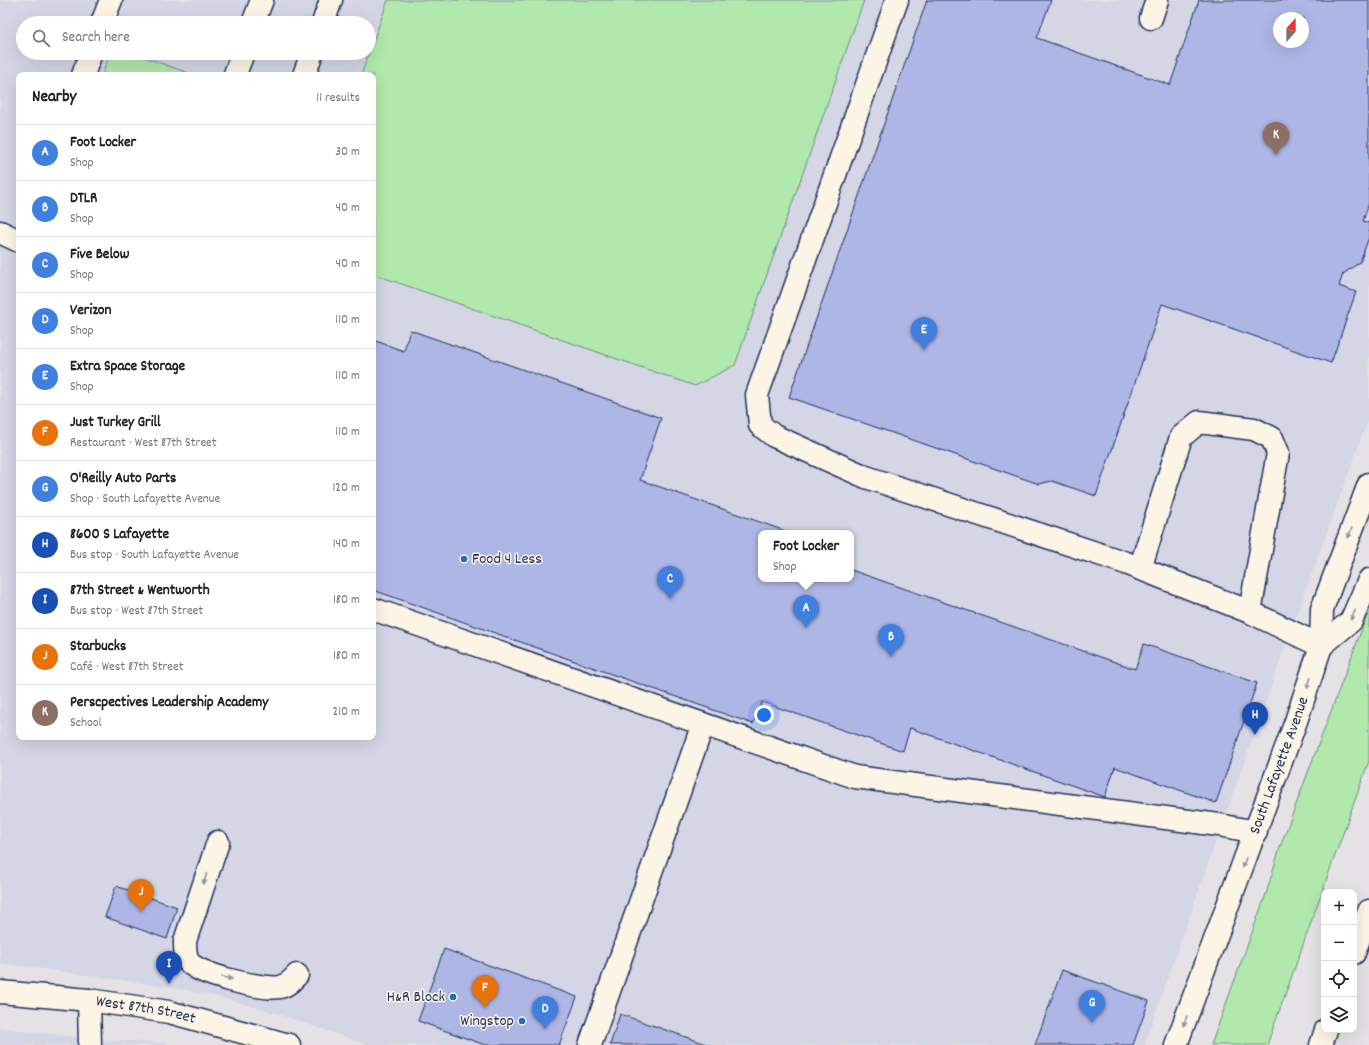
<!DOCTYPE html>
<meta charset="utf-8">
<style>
body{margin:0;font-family:Dekko,sans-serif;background:#f2f2f2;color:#222}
.controls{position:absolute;right:12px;bottom:12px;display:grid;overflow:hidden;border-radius:8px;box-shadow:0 4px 16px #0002}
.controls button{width:36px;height:36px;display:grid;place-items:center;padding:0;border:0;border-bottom:1px solid #e0e0e0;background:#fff;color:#222;font:20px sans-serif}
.compass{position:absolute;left:1273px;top:12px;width:36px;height:36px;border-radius:50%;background:#fff;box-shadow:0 4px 16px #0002;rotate:21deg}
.you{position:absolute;left:764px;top:715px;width:14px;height:14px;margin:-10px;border:3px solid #fff;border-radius:50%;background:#1a73e8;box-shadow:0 0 0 6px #1a73e833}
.badge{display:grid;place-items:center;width:26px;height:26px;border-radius:50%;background:#111827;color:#fff;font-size:13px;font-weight:700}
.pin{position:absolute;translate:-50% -33px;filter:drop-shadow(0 1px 2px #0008)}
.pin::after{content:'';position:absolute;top:21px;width:14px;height:12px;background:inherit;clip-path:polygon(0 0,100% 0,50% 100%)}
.popup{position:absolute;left:758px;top:530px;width:96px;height:52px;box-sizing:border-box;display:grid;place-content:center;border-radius:8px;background:#fff;filter:drop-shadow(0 1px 3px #0005);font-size:13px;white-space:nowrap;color:#767676}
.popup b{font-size:15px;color:#222}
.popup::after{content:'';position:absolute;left:50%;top:100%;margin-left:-8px;border:8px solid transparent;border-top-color:#fff}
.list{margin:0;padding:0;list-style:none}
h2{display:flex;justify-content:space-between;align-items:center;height:52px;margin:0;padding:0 16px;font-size:17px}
h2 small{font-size:13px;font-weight:400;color:#767676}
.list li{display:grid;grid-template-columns:26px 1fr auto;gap:12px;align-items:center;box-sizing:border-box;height:56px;padding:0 16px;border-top:1px solid #e0e0e0}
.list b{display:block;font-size:15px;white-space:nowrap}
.list p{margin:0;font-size:13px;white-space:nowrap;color:#767676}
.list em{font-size:13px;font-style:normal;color:#767676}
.icon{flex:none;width:22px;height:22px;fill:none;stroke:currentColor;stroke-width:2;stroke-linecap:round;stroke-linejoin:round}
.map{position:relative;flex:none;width:1369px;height:1045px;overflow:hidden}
.search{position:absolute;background:#fff;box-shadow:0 4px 16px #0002;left:16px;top:16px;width:360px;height:44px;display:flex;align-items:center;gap:10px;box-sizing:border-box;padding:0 14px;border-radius:22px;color:#767676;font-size:15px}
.panel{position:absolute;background:#fff;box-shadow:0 4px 16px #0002;left:16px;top:72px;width:360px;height:668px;border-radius:8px}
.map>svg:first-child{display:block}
.built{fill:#d4d5e5;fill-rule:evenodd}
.green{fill:#b1e8ab;stroke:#668c84}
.building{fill:#aeb6e6;stroke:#1b2f5e;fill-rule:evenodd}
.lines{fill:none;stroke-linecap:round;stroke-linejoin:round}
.minor-casing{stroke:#1b2f5e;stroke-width:25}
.major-casing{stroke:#1b2f5e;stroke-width:25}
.highway-casing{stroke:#1b2f5e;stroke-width:25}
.minor{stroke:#fcf5e5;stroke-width:22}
.major{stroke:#fcf5e5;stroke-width:22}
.highway{stroke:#fcf5e5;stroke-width:22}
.oneway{fill:#8c92a2}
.poi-dot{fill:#1f6fb2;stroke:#fcf5e5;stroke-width:1.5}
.labels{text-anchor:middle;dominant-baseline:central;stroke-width:3;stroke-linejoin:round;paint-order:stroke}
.poi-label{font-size:16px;fill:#1b2f5e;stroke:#fcf5e5;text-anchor:end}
.street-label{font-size:16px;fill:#1b2f5e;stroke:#fcf5e5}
</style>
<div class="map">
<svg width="1369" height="1045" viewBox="0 0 1369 1045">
<rect width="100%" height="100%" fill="#e5e2e5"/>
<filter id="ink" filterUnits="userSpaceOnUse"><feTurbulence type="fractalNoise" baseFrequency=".025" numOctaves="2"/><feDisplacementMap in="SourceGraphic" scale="8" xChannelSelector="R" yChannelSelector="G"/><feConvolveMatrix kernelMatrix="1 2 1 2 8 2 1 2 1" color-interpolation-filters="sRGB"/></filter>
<g filter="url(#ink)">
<path class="built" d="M0,0H388L369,53V23H23V53H369L361,75H19V737H373V274L695,386L735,365L864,0H1369V417L1282,655L1144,1045H369L266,1010L215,996L170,987L0,963ZM1279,18H1303V42H1279ZM761,533H851V579H761Z
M0,1028L94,1039L165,1043L173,1045H0Z"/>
<path class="green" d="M388,0H864L735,365L695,386L373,274V75H361Z
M110,53H133L194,75H102Z
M1369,610V761L1267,1045H1211L1266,894L1280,847Z"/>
<path class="building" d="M927,0H1051L1037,38L1170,85L1199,0H1369V203L1363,221L1369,223V237L1360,262L1343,274L1339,286L1356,292L1331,363L1162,304L1096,496L1052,481L1039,484L789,397ZM1279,18H1303V42H1279Z
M410,330L661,418L640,480L791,533H761V579H851V570L1135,669L1144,644L1257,683L1216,803L1115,767L1105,797L910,728L903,751L762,702L753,724L373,590V340L404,351Z
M116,886L177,907L167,939L105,917Z
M444,949L577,997L559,1045H485L418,1021Z
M1062,970L1149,1001L1133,1045H1035Z
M620,1014L709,1045H610Z"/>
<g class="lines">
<g class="minor-casing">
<path id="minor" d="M897,0L757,395L760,425L774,436L866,477L1126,563L1250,612L1321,646
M1151,18L1157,0
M102,23L111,0
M253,23L262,0
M323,23L331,0
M235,74L243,53
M83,75L91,53
M304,75L312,53
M0,232L19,241
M1140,569L1181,437L1199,422L1254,429L1272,438L1278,453L1250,612
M373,609L855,777L1219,825L1256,832
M218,842L185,941C185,948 185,956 189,962C198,975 264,990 280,987C287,986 292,980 297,975
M89,1000L90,1045
M590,1045L703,724"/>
</g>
<g class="major-casing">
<g id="major">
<path id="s1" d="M0,992L89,1000L169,1012L289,1045"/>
<path id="s2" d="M1176,1045L1296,721L1321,646L1322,609L1369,484"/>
</g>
</g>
<g class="highway-casing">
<path id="highway" d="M1321,646L1351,621L1369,580
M1354,953L1369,911
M1321,1045L1326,1030"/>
</g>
<use href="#minor" class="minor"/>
<use href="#major" class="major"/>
<use href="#highway" class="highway"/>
</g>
<defs><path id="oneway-solid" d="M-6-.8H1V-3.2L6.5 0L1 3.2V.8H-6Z"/></defs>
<g class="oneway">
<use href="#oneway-solid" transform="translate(1350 533) rotate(111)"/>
<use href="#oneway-solid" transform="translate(1353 615) rotate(115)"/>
<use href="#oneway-solid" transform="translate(1309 683) rotate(108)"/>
<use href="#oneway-solid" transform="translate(1244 863) rotate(111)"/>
<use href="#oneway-solid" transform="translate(205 879) rotate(109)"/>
<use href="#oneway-solid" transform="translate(227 978) rotate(13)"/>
<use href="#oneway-solid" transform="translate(1185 1021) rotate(110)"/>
</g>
</g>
<g class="poi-dot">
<circle cx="464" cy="559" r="4"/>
<circle cx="453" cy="997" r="4"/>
<circle cx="522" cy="1021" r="4"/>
</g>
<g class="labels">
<g class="poi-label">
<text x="472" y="559" text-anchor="start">Food 4 Less</text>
<text x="445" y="997">H&amp;R Block</text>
<text x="514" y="1021">Wingstop</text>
</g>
<g class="street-label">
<text stroke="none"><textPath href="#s2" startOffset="298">South Lafayette Avenue</textPath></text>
<text stroke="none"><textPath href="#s1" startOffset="147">West 87th Street</textPath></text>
</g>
</g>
</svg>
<div class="controls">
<button>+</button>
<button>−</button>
<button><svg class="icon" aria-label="locate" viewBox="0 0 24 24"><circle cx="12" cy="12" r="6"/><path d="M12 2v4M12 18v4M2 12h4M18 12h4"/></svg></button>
<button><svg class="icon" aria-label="layers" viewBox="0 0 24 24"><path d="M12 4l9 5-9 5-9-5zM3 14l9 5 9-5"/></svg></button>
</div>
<svg class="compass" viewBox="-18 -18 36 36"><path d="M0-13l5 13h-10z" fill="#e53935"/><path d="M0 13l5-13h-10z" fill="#767676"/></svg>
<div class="you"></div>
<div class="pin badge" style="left:806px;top:628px;background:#3f7fe0">A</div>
<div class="popup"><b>Foot Locker</b>Shop</div>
<div class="pin badge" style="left:891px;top:657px;background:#3f7fe0">B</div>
<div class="pin badge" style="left:670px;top:599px;background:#3f7fe0">C</div>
<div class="pin badge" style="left:545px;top:1029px;background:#3f7fe0">D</div>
<div class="pin badge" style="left:924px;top:350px;background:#3f7fe0">E</div>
<div class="pin badge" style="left:485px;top:1008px;background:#e8710a">F</div>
<div class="pin badge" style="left:1092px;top:1023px;background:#3f7fe0">G</div>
<div class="pin badge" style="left:1255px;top:735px;background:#1a4fb4">H</div>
<div class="pin badge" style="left:169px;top:984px;background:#1a4fb4">I</div>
<div class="pin badge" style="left:141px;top:912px;background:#e8710a">J</div>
<div class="pin badge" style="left:1276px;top:155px;background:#8d6e63">K</div>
<div class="search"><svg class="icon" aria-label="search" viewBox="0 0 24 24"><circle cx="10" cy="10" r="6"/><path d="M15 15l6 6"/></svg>Search here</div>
<section class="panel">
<h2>Nearby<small>11 results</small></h2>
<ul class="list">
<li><span class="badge" style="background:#3f7fe0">A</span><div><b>Foot Locker</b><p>Shop</p></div><em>30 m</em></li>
<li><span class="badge" style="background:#3f7fe0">B</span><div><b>DTLR</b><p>Shop</p></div><em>40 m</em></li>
<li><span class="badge" style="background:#3f7fe0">C</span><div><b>Five Below</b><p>Shop</p></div><em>40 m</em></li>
<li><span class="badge" style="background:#3f7fe0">D</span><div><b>Verizon</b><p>Shop</p></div><em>110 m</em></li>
<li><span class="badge" style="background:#3f7fe0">E</span><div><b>Extra Space Storage</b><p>Shop</p></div><em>110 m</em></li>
<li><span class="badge" style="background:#e8710a">F</span><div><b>Just Turkey Grill</b><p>Restaurant · West 87th Street</p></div><em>110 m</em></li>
<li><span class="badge" style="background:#3f7fe0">G</span><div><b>O'Reilly Auto Parts</b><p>Shop · South Lafayette Avenue</p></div><em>120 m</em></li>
<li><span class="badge" style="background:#1a4fb4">H</span><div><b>8600 S Lafayette</b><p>Bus stop · South Lafayette Avenue</p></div><em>140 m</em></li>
<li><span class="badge" style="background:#1a4fb4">I</span><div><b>87th Street &amp; Wentworth</b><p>Bus stop · West 87th Street</p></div><em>180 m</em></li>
<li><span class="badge" style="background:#e8710a">J</span><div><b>Starbucks</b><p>Café · West 87th Street</p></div><em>180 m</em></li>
<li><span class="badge" style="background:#8d6e63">K</span><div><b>Perscpectives Leadership Academy</b><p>School</p></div><em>210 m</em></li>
</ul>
</section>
</div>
